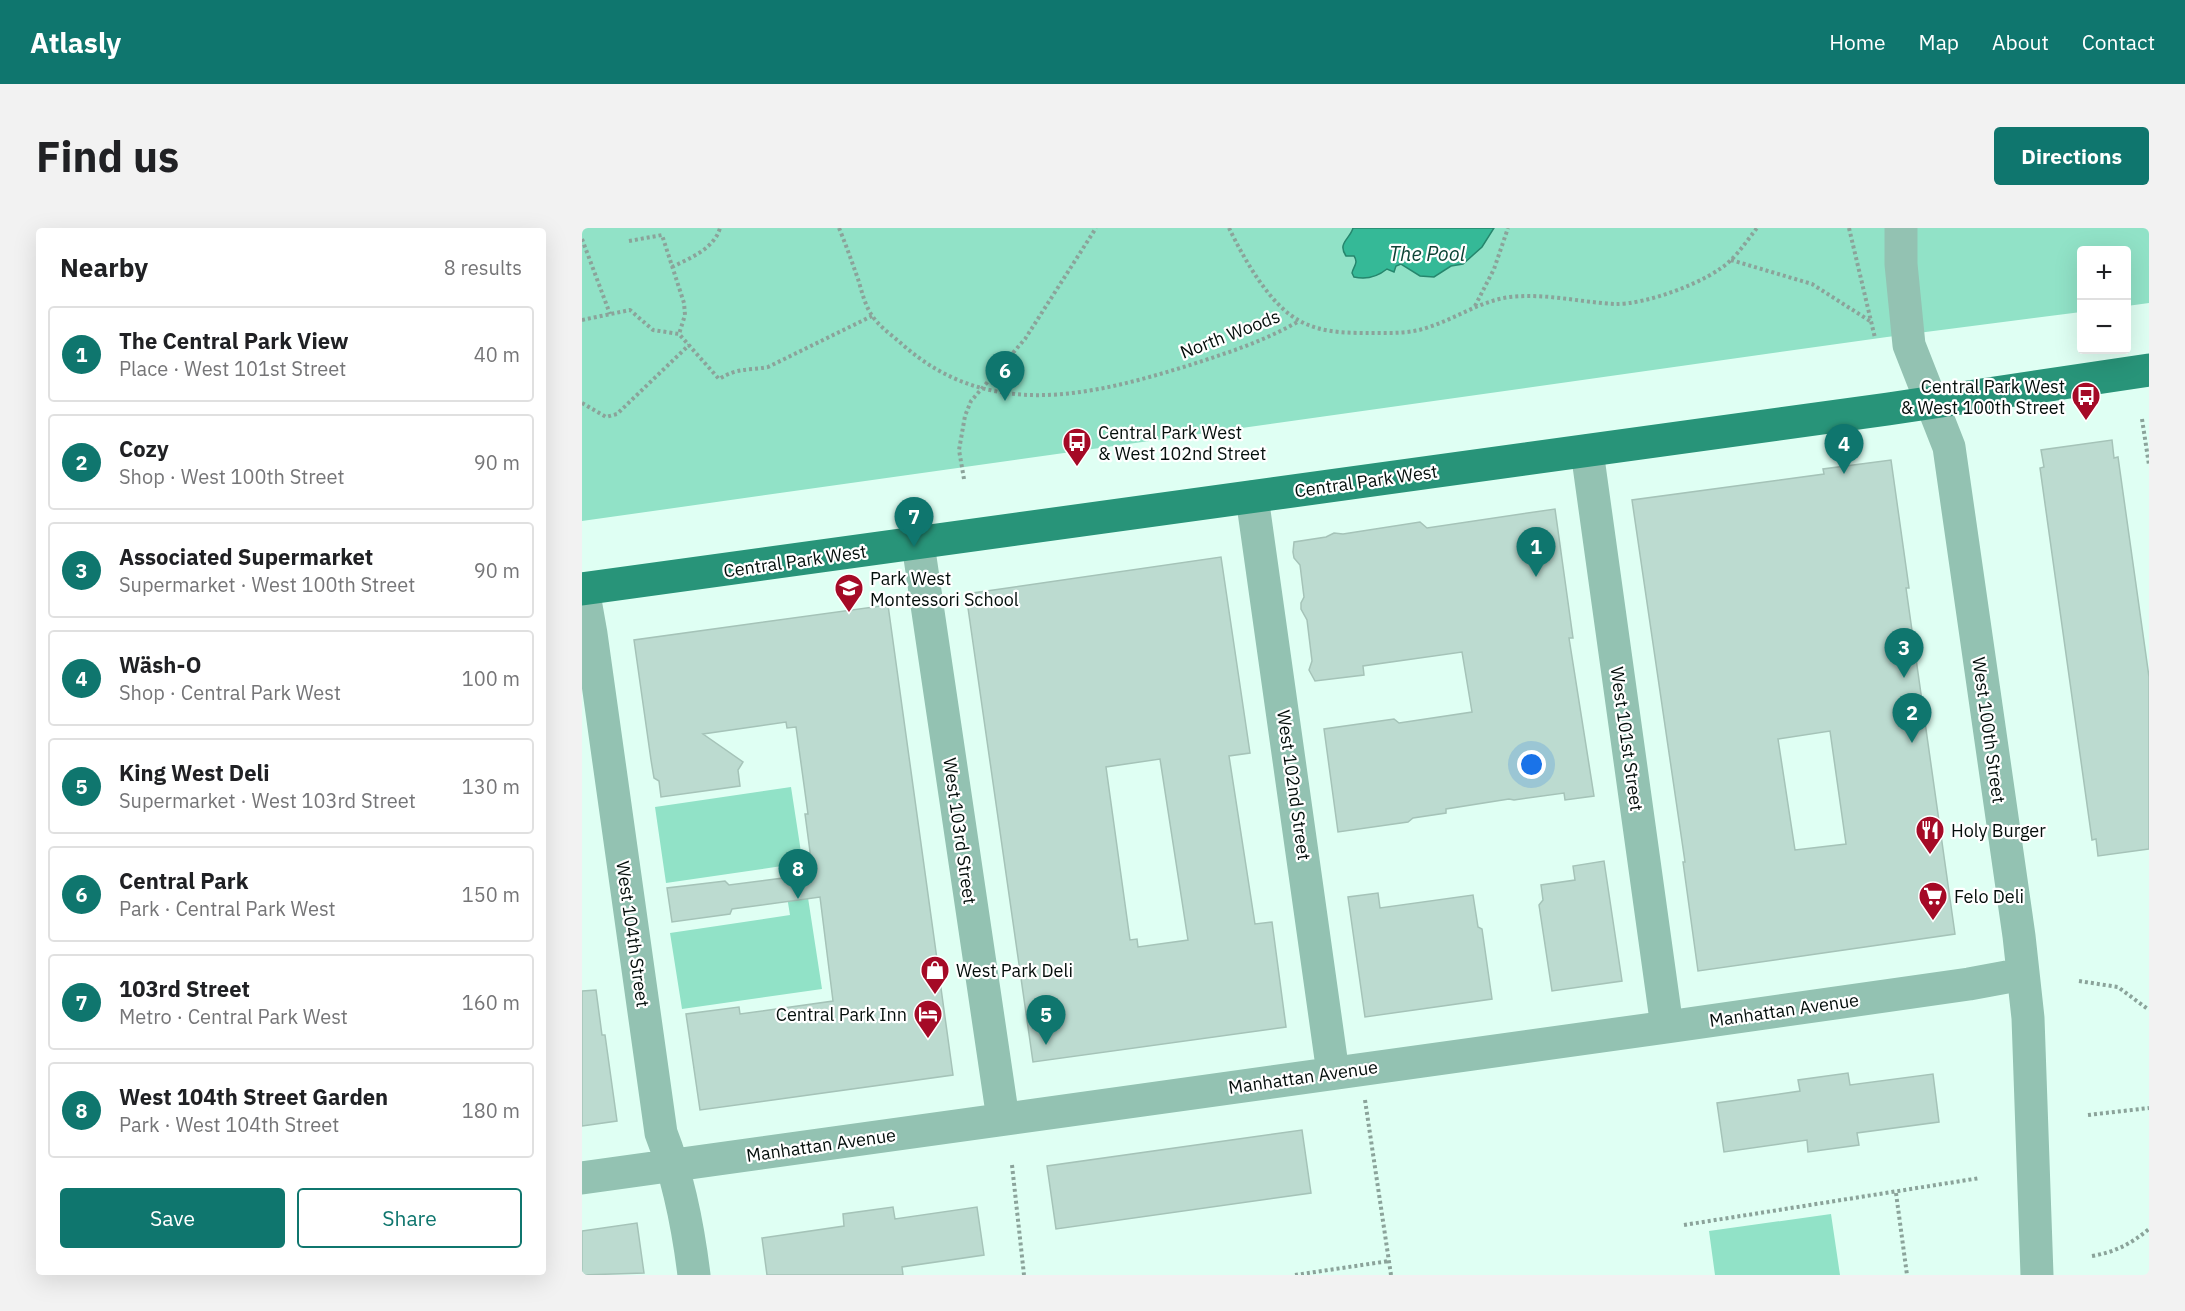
<!DOCTYPE html>
<meta charset="utf-8">
<style>
body{margin:0;font-family:"IBM Plex Sans",sans-serif;background:#f2f2f2;color:#202124}
.controls{position:absolute;right:18px;top:18px;display:grid;overflow:hidden;border-radius:6px;box-shadow:0 6px 24px #0002}
.controls button{width:54px;height:54px;display:grid;place-items:center;padding:0;border:0;border-bottom:2px solid #e0e0e0;background:#fff;color:#202124;font:30px sans-serif}
.you{position:absolute;left:950px;top:537px;width:21px;height:21px;margin:-15px;border:4px solid #fff;border-radius:50%;background:#1a73e8;box-shadow:0 0 0 9px #1a73e833}
.badge{display:grid;place-items:center;width:39px;height:39px;border-radius:50%;background:#0f766e;color:#fff;font-size:20px;font-weight:700}
.pin{position:absolute;translate:-50% -50px;filter:drop-shadow(0 2px 3px #0008)}
.pin::after{content:'';position:absolute;top:32px;width:21px;height:18px;background:inherit;clip-path:polygon(0 0,100% 0,50% 100%)}
.list{margin:0;padding:0;list-style:none}
h2{display:flex;justify-content:space-between;align-items:center;height:78px;margin:0;padding:0 24px;font-size:26px}
h2 small{font-size:20px;font-weight:400;color:#757577}
.list li{display:grid;grid-template-columns:39px 1fr auto;gap:18px;align-items:center;box-sizing:border-box;height:96px;margin:0 12px 12px;padding:0 12px;border:2px solid #e0e0e0;border-radius:6px}
.list b{display:block;font-size:22px;white-space:nowrap}
.list p{margin:0;font-size:20px;white-space:nowrap;color:#757577}
.list em{font-size:20px;font-style:normal;color:#757577}
.actions{display:flex;gap:12px;padding:18px 24px}
.actions a{flex:1;padding:14px 0;border:2px solid #0f766e;border-radius:6px;text-align:center;font-size:21px;color:#0f766e}
.actions .main{background:#0f766e;color:#fff}
.map{position:relative;flex:none;width:1567px;height:1047px;overflow:hidden;border-radius:6px}
header{display:flex;align-items:center;gap:36px;box-sizing:border-box;height:84px;padding:0 30px;background:#0f766e;color:#fff}
header strong{font-size:28px}
nav{display:flex;gap:33px;margin-inline-start:auto;font-size:21px}
.intro{display:flex;align-items:center;justify-content:space-between;box-sizing:border-box;height:144px;padding:0 36px}
h1{margin:0;font-size:42px}
.button{padding:15px 27px;border-radius:6px;background:#0f766e;color:#fff;font-size:21px;font-weight:700}
main{display:flex;gap:36px;padding:0 36px}
aside{flex:1;background:#fff;border-radius:6px;box-shadow:0 6px 24px #0002}
.map>svg:first-child{display:block}
.green{fill:#91e2c7}
.water{fill:#35b997;stroke:#26866d;stroke-width:1.5}
.building{fill:#bcdbd0;stroke:#a5c3b8;stroke-width:1.5;fill-rule:evenodd}
.lines{fill:none;stroke-linecap:round;stroke-linejoin:round}
.path{stroke:#8ba39a;stroke-width:4;stroke-dasharray:3 3;stroke-linecap:butt}
.minor{stroke:#93c2b2;stroke-width:33}
.major{stroke:#289479;stroke-width:33}
.labels{text-anchor:middle;dominant-baseline:central;stroke-width:4.5;stroke-linejoin:round;paint-order:stroke}
.street-label{font-size:18px;fill:#040e0b;stroke:#fff}
.poi-label{font-size:18px;fill:#040e0b;stroke:#fff;text-anchor:start}
.water-label{font-size:20px;font-style:italic;fill:#0d4436;stroke:#fff}
</style>
<header>
<strong>Atlasly</strong>
<nav><a>Home</a><a>Map</a><a>About</a><a>Contact</a></nav>
</header>
<div class="intro"><h1>Find us</h1><a class="button">Directions</a></div>
<main>
<aside>
<h2>Nearby<small>8 results</small></h2>
<ul class="list">
<li><span class="badge">1</span><div><b>The Central Park View</b><p>Place · West 101st Street</p></div><em>40 m</em></li>
<li><span class="badge">2</span><div><b>Cozy</b><p>Shop · West 100th Street</p></div><em>90 m</em></li>
<li><span class="badge">3</span><div><b>Associated Supermarket</b><p>Supermarket · West 100th Street</p></div><em>90 m</em></li>
<li><span class="badge">4</span><div><b>Wäsh-O</b><p>Shop · Central Park West</p></div><em>100 m</em></li>
<li><span class="badge">5</span><div><b>King West Deli</b><p>Supermarket · West 103rd Street</p></div><em>130 m</em></li>
<li><span class="badge">6</span><div><b>Central Park</b><p>Park · Central Park West</p></div><em>150 m</em></li>
<li><span class="badge">7</span><div><b>103rd Street</b><p>Metro · Central Park West</p></div><em>160 m</em></li>
<li><span class="badge">8</span><div><b>West 104th Street Garden</b><p>Park · West 104th Street</p></div><em>180 m</em></li>
</ul>
<div class="actions"><a class="main">Save</a><a>Share</a></div>
</aside>
<div class="map">
<svg width="1567" height="1047" viewBox="0 0 1567 1047">
<rect width="100%" height="100%" fill="#dffff3"/>
<path class="green" d="M0,0H1567V75L1545,78L1544,22H1500L1499,84L1305,109L0,293Z
M209,559L240,761L100,781L88,705L208,687L200,638L84,655L73,579Z
M1249,986L1258,1047H1133L1127,1003Z"/>
<path class="water" d="M771,0H912L900,19L881,36L869,38L852,49L838,48L819,36L814,38L812,44L805,41C795,49 785,52 772,49L770,45C771,39 777,35 772,28H764C755,15 768,11 771,0Z"/>
<path class="building" d="M1530,212L1532,230L1536,229L1567,449V621L1516,628L1514,611L1510,612L1458,240L1462,239L1459,222Z
M1309,232L1327,360H1324L1373,706L1116,743L1101,634H1103L1050,272L1242,246L1241,241ZM1248,503L1264,616L1213,622L1196,511Z
M973,281L991,410H987L1012,568L983,572L982,565L932,572L927,571L864,581V585L831,590L826,594L756,604L742,501L812,491L817,495L890,484L880,424L781,438L782,447L733,453L727,442L730,433L725,392L719,381V375L722,369L718,337L712,330L711,324L712,314L744,309L752,305L761,306L838,294L845,300Z
M639,329L668,525L647,528L673,696L690,694L704,799L451,834L384,366ZM578,531L606,712L556,719L555,711L548,712L524,539Z
M306,377L371,847L118,882L104,786L157,779L158,786L251,773L238,669L150,681L148,686L90,694L85,660L143,653L147,657L231,646L223,586H226L214,499L205,500L204,494L121,506L161,534L156,542L158,558L79,569L77,553L72,550L69,532L52,412Z
M1022,633L1040,753L970,763L957,677L961,672L959,657L993,652L991,638Z
M796,665L798,680L891,667L896,699L900,701L910,771L783,789L766,669Z
M14,762L20,807H23L35,893L0,898V763Z
M1266,845L1268,857L1351,846L1357,894L1275,905L1277,917L1226,924L1225,912L1142,924L1135,875L1218,863L1216,852Z
M720,902L729,965L474,1001L465,938Z
M311,979L313,991L395,979L402,1027L320,1039L321,1047H185L180,1010L262,998L261,986Z
M55,995L62,1045L0,1047V1003Z"/>
<g class="lines">
<path class="path" d="M257,0C264,17 270,34 276,51C280,64 283,78 291,89C299,100 311,108 321,117C407,193 508,168 608,137C645,125 683,113 717,93
M647,0C661,29 688,78 718,93C739,105 766,105 789,105C809,105 828,106 847,99C875,90 898,73 928,69C963,65 997,74 1032,76C1063,77 1127,54 1149,32C1159,22 1167,10 1175,0
M1267,0L1293,110
M0,11L28,86
M47,13L80,7L102,75L103,87L97,106
M1149,32L1230,56L1288,93
M90,39C108,30 132,21 138,0
M893,78L912,41L926,0
M0,92L48,82L71,102L97,106L137,151C157,139 165,143 186,139L290,88
M0,175L24,189L35,186L107,117
M1560,191L1567,237
M382,251L377,222L383,188L389,173L443,111L514,0
M1497,753L1536,759L1567,782
M783,872L809,1047
M1506,887L1567,880
M430,937L442,1047
M1314,965L1325,1047
M1102,997L1398,950
M1510,1028C1533,1024 1549,1016 1567,1001
M713,1047L807,1033"/>
<path class="minor" d="M1319,0V36L1327,117L1367,219L1437,708L1446,790L1455,1047
M1005,223L1085,799
M670,269L751,845
M336,316L421,891
M1,361L9,406L79,905C97,951 106,998 112,1047
M0,950L1085,799L1387,756L1441,746"/>
<path class="major" d="M0,361L1306,181L1567,142"/>
</g>
<defs>
<g id="bus-pin" transform="scale(1.5)"><path d="M0 17L-7.5 6A9.5 9.5 0 1 1 7.5 6Z" fill="#a50a26" stroke="#fff"/><path d="M-5-6H5V4H4V6H2V4H-2V6H-4V4H-5ZM-3.5-4V0h7V-4ZM-3.5 1.2v1.5H-2V1.2ZM2 1.2v1.5H3.5V1.2Z" fill="#fff"/></g>
<g id="school-pin" transform="scale(1.5)"><path d="M0 17L-7.5 6A9.5 9.5 0 1 1 7.5 6Z" fill="#a50a26" stroke="#fff"/><path d="M0-5L7-2L0 1L-7-2ZM-4 1L0 2.5L4 1V4Q0 6-4 4Z" fill="#fff"/></g>
<g id="restaurant-pin" transform="scale(1.5)"><path d="M0 17L-7.5 6A9.5 9.5 0 1 1 7.5 6Z" fill="#a50a26" stroke="#fff"/><path d="M-5-6h1v4h1v-4h1v4h1v-4h1v5L-1.5 .5V6h-2V.5L-5-1ZM5-6V6H3V1.5H1.5Q1.5-4 5-6Z" fill="#fff"/></g>
<g id="supermarket-pin" transform="scale(1.5)"><path d="M0 17L-7.5 6A9.5 9.5 0 1 1 7.5 6Z" fill="#a50a26" stroke="#fff"/><path d="M-6-5.5h2.5l.6 2H6L4.5 2H-2.5L-4.4-4H-6ZM-1.5 3.2a1.3 1.3 0 1 0 .1 0ZM3 3.2a1.3 1.3 0 1 0 .1 0Z" fill="#fff"/></g>
<g id="shop-pin" transform="scale(1.5)"><path d="M0 17L-7.5 6A9.5 9.5 0 1 1 7.5 6Z" fill="#a50a26" stroke="#fff"/><path d="M-5-2.5h2.3a2.7 3.5 0 0 1 5.4 0H5L5.5 6h-11ZM-1.5-2.5h3a1.5 2.3 0 0 0-3 0Z" fill="#fff"/></g>
<g id="hotel-pin" transform="scale(1.5)"><path d="M0 17L-7.5 6A9.5 9.5 0 1 1 7.5 6Z" fill="#a50a26" stroke="#fff"/><path d="M-6-4.5h1.5V1H6V5H4.5V3h-9V5H-6ZM-4 0a1.8 1.8 0 1 1 3.6 0ZM.5 0V-2.5h3Q6-2.5 6 0Z" fill="#fff"/></g>
</defs>
<g fill-rule="evenodd">
<use href="#bus-pin" x="1504" y="168"/>
<use href="#bus-pin" x="495" y="214"/>
<use href="#school-pin" x="267" y="360"/>
<use href="#restaurant-pin" x="1348" y="602"/>
<use href="#supermarket-pin" x="1351" y="668"/>
<use href="#shop-pin" x="353" y="742"/>
<use href="#hotel-pin" x="346" y="786"/>
</g>
<g class="labels">
<g class="street-label">
<text transform="translate(648 106) rotate(-21)">North Woods</text>
<text transform="translate(784 253) rotate(-8)">Central Park West</text>
<text transform="translate(213 333) rotate(-8)">Central Park West</text>
<text transform="translate(1407 502) rotate(82)">West 100th Street</text>
<text transform="translate(1045 511) rotate(82)">West 101st Street</text>
<text transform="translate(712 557) rotate(82)">West 102nd Street</text>
<text transform="translate(378 603) rotate(82)">West 103rd Street</text>
<text transform="translate(51 706) rotate(82)">West 104th Street</text>
<text transform="translate(1202 782) rotate(-8)">Manhattan Avenue</text>
<text transform="translate(721 849) rotate(-8)">Manhattan Avenue</text>
<text transform="translate(239 917) rotate(-8)">Manhattan Avenue</text>
</g>
<g class="poi-label">
<text x="1483" y="158" text-anchor="end">Central Park West<tspan x="1483" dy="21">&amp; West 100th Street</tspan></text>
<text x="516" y="204">Central Park West<tspan x="516" dy="21">&amp; West 102nd Street</tspan></text>
<text x="288" y="350">Park West<tspan x="288" dy="21">Montessori School</tspan></text>
<text x="1369" y="602">Holy Burger</text>
<text x="1372" y="668">Felo Deli</text>
<text x="374" y="742">West Park Deli</text>
<text x="325" y="786" text-anchor="end">Central Park Inn</text>
</g>
<g class="water-label">
<text x="845" y="25">The Pool</text>
</g>
</g>
</svg>
<div class="controls">
<button>+</button>
<button>−</button>
</div>
<div class="you"></div>
<div class="pin badge" style="left:954px;top:349px">1</div>
<div class="pin badge" style="left:1330px;top:515px">2</div>
<div class="pin badge" style="left:1322px;top:450px">3</div>
<div class="pin badge" style="left:1262px;top:246px">4</div>
<div class="pin badge" style="left:464px;top:817px">5</div>
<div class="pin badge" style="left:423px;top:173px">6</div>
<div class="pin badge" style="left:332px;top:319px">7</div>
<div class="pin badge" style="left:216px;top:671px">8</div>
</div>
</main>
